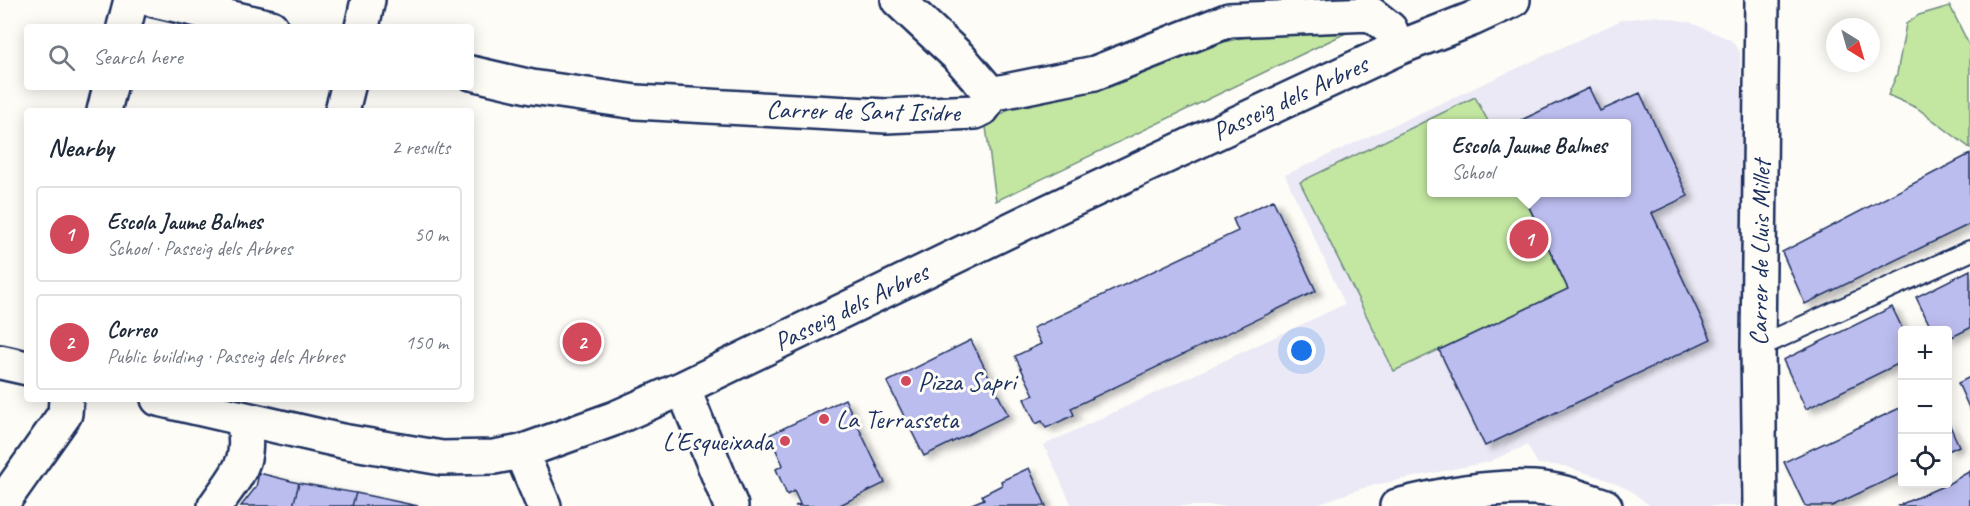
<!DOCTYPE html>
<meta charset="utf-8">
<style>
body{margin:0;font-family:Caveat,sans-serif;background:#f2f2f3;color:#1f2937}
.controls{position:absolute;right:18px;bottom:18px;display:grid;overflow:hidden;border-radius:6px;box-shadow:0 3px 15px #0003}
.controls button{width:54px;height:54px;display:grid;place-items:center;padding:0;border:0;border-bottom:2px solid #e0e1e3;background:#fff;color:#1f2937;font:30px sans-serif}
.compass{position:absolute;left:1826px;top:18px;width:54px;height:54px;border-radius:50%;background:#fff;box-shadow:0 3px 15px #0003;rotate:143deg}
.you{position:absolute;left:1302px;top:351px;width:21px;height:21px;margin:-15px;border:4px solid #fff;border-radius:50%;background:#1a73e8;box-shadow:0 0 0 9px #1a73e833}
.badge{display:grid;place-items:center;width:39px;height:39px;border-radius:50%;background:#d1495b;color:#fff;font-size:20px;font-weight:700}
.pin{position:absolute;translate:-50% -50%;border:3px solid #fff;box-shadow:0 2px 6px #0006}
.popup{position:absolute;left:1427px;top:119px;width:204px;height:78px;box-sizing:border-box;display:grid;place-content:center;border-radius:6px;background:#fff;filter:drop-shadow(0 2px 4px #0005);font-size:20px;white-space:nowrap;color:#747a83}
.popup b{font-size:22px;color:#1f2937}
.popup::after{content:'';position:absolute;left:50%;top:100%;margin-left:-12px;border:12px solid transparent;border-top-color:#fff}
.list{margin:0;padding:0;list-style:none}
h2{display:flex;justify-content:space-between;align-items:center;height:78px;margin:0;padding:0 24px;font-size:26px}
h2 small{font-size:20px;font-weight:400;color:#747a83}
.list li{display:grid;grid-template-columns:39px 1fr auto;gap:18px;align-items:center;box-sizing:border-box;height:96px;margin:0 12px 12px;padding:0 12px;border:2px solid #e0e1e3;border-radius:6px}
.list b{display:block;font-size:22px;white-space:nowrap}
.list p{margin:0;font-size:20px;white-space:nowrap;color:#747a83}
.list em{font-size:20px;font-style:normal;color:#747a83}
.icon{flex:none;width:33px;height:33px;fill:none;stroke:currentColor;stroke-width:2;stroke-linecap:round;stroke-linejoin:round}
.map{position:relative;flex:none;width:1970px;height:506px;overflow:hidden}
.search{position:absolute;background:#fff;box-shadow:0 3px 15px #0003;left:24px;top:24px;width:450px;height:66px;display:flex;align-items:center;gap:15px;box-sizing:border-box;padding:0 21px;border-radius:6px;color:#747a83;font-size:22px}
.panel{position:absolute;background:#fff;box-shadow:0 3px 15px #0003;left:24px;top:108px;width:450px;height:294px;border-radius:6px}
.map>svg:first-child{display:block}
.built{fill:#eae9f5;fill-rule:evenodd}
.green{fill:#c3e7a1;stroke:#6f8b80;stroke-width:1.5}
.building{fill:#bcbdef;stroke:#1b2f5e;stroke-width:1.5;filter:url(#shadow)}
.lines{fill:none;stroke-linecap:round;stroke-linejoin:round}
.lane-casing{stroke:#1b2f5e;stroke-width:24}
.street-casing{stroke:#1b2f5e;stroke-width:38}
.lane{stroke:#fdfcf7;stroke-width:20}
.street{stroke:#fdfcf7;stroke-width:33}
.poi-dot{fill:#d1495b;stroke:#fdfcf7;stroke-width:2}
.labels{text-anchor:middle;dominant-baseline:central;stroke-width:6;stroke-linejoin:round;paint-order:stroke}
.street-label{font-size:26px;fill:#1b2f5e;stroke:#fdfcf7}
.poi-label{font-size:26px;fill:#1b2f5e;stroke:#fdfcf7;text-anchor:start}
</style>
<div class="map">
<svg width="1970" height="506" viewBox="0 0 1970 506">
<defs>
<filter id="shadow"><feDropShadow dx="6" dy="4" stdDeviation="3" flood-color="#0004"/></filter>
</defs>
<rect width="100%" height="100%" fill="#fdfcf7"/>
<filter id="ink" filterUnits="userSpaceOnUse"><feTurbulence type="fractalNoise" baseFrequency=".0167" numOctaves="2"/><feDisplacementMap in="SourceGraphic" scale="12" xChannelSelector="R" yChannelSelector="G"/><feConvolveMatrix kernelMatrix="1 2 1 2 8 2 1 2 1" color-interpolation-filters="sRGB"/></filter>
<g filter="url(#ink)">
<path class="built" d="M1655,16L1689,22L1731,40L1740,52L1742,107L1741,506H1650L1630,490L1602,478L1564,466L1538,464L1527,445L1488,462L1369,486L1311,506H1072L1044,445L1345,304L1285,175L1622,20ZM1432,124H1627V192H1432Z"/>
<path class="green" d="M1950,6L1970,47V148L1917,108L1888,95L1897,74L1906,24L1919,15Z
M1271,31L1348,32L996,201L986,127L1011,107L1100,89L1224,42Z
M1475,97L1489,123L1432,124V192L1522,193L1568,289L1394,371L1300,182Z"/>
<path class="building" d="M1589,88L1600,111L1640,93L1688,196L1652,213L1711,339L1485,446L1439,350L1568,289L1522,192H1627V124H1513Z
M1970,154V224L1805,304L1782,252Z
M1273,200L1316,291L1071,408L1074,415L1046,428L1042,421L1036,424L1024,399L1034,395L1015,356L1041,344L1033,328L1238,231L1233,219Z
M1970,270V328L1948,339V330H1932L1916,297Z
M1892,307L1903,330L1902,362L1806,409L1783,360Z
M971,340L1008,415L924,456L887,382Z
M1970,377V410L1958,383Z
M845,399L885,483L838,506H795L800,504L794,491L787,495L776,469L783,465L769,435Z
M1902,407V473L1832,506H1805L1784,462Z
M1948,421L1959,446L1948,451Z
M1029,468L1046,506H967L984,499L982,495L1002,485L1001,481Z
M1970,471V506H1897L1948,484Z
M259,473L299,483L293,506H241L256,487Z
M299,483L356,493L352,506H293Z
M356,493L418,506H352Z"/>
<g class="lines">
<g class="lane-casing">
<path id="lane" d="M1758,347L1970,251"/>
</g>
<g class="street-casing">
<path id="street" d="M154,0L271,27
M898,0L960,58L991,94
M124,27L131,0
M362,27L368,0
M471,73L532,87L636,102L886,116L975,112L983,108L991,94L1095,73L1229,20L1371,14L1390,29L1398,48
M104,111L110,87
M342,111L348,87
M0,362L27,368
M683,388L731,506
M158,399L342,441L442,458L494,457L521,452L613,419L683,388L1051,210L1398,48L1472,19L1513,0
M521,452L544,506
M0,506L65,414L66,399
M215,506C238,472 252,464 243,420
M1397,506C1442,495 1487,486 1534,488C1558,489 1582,498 1605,506
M1760,506L1758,347L1762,0"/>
</g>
<use href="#lane" class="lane"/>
<use href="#street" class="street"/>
</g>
</g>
<g class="poi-dot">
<circle cx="906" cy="381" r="6"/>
<circle cx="824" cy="419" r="6"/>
<circle cx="785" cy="441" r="6"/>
</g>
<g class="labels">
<g class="street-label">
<text transform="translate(1290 98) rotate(-25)">Passeig dels Arbres</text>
<text transform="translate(863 111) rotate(1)">Carrer de Sant Isidre</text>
<text transform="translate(1760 253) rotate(-89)">Carrer de Lluis Millet</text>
<text transform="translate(851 307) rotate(-26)">Passeig dels Arbres</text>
</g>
<g class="poi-label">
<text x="918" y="381">Pizza Sapri</text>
<text x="836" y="419">La Terrasseta</text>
<text x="773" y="441" text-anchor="end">L'Esqueixada</text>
</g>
</g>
</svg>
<div class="controls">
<button>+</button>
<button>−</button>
<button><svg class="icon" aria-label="locate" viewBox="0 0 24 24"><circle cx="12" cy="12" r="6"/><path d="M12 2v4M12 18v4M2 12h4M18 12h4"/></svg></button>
</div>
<svg class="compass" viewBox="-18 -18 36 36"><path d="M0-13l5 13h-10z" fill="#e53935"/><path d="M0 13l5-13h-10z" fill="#747a83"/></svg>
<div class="you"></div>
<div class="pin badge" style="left:1529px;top:239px">1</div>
<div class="popup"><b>Escola Jaume Balmes</b>School</div>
<div class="pin badge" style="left:582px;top:342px">2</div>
<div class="search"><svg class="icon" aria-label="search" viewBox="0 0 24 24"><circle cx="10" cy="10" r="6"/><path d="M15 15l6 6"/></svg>Search here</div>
<section class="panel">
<h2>Nearby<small>2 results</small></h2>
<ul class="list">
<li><span class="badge">1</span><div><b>Escola Jaume Balmes</b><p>School · Passeig dels Arbres</p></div><em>50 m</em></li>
<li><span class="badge">2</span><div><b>Correo</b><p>Public building · Passeig dels Arbres</p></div><em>150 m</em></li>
</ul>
</section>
</div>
